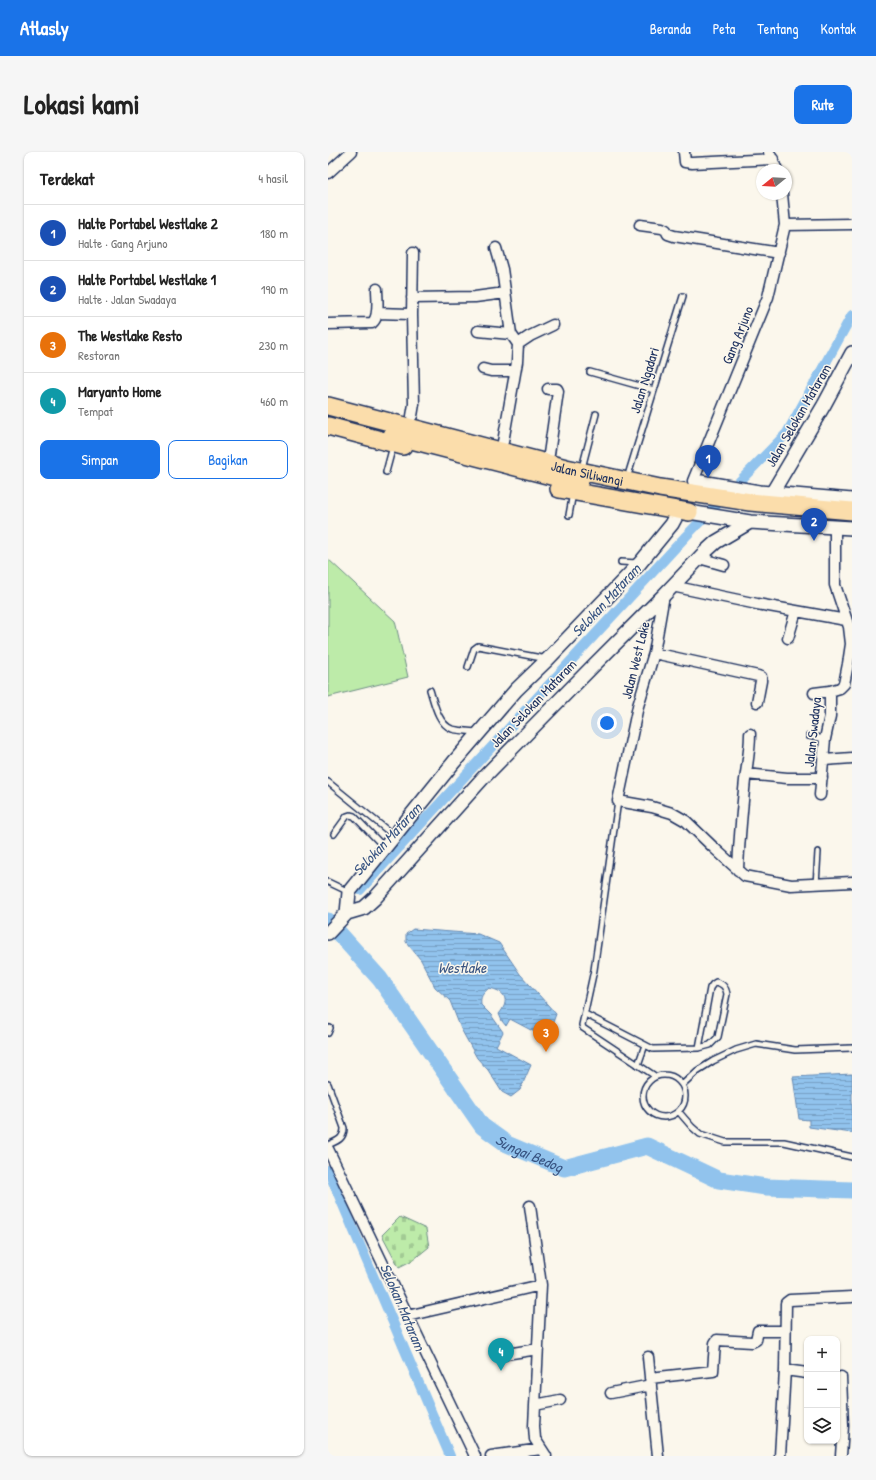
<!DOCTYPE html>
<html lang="id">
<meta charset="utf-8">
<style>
body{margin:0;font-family:"Patrick Hand",sans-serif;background:#f6f6f6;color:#222}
.controls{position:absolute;right:12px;bottom:12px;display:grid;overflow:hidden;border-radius:8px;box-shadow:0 1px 3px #0004}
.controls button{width:36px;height:36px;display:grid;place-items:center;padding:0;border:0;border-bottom:1px solid #e0e0e0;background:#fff;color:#222;font:20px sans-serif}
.compass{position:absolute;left:428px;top:12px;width:36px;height:36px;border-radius:50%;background:#fff;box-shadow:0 1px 3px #0004;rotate:252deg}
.you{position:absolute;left:279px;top:571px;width:14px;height:14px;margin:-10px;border:3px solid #fff;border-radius:50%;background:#1a73e8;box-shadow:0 0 0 6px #1a73e833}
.badge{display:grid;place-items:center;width:26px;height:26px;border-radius:50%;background:#1a73e8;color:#fff;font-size:13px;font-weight:700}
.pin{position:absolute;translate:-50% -33px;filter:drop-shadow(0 1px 2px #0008)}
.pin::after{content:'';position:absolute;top:21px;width:14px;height:12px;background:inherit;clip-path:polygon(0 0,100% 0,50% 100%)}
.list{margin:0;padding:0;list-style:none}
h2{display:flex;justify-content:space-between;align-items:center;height:52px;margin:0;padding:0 16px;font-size:17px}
h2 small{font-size:13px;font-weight:400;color:#767676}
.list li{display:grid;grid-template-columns:26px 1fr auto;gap:12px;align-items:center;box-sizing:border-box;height:56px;padding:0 16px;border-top:1px solid #e0e0e0}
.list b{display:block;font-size:15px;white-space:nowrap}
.list p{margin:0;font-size:13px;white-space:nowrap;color:#767676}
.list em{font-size:13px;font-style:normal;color:#767676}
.actions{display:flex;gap:8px;padding:12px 16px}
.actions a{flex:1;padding:9px 0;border:1px solid #1a73e8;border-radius:8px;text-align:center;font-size:14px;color:#1a73e8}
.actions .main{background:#1a73e8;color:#fff}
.icon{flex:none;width:22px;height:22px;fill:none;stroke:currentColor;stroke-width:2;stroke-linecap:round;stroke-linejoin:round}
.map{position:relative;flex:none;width:524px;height:1304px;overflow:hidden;border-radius:8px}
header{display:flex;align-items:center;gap:24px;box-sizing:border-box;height:56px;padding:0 20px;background:#1a73e8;color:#fff}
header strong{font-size:19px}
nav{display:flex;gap:22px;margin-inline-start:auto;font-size:14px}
.intro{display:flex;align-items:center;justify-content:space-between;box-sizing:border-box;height:96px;padding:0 24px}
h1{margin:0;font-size:28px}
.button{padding:10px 18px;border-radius:8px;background:#1a73e8;color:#fff;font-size:14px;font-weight:700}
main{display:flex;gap:24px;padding:0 24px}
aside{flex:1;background:#fff;border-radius:8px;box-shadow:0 1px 3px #0004}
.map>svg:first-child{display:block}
.grass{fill:#bdeba9;stroke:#6c8d84}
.cemetery{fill:url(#cemetery-stones);stroke:#6c8d84}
.water{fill:url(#water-rules);stroke:#6288b4}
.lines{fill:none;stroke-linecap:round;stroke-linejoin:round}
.canal{stroke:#91c3ed;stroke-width:10}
.river{stroke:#91c3ed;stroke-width:17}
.service-casing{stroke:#1b2f5e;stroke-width:8}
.minor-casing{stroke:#1b2f5e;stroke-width:13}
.tertiary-casing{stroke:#1b2f5e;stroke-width:16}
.trunk-casing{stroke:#1b2f5e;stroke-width:20}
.service{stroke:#fbf7ec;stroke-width:5}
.minor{stroke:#fbf7ec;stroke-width:10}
.tertiary{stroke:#fbf7ec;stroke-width:13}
.trunk{stroke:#fbddab;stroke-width:17}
.labels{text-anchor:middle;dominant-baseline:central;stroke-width:3;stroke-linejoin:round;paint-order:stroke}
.street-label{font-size:14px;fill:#1b2f5e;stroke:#fbf7ec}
.water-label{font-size:15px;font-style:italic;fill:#385482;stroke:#fbf7ec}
</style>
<header>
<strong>Atlasly</strong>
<nav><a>Beranda</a><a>Peta</a><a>Tentang</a><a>Kontak</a></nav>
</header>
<div class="intro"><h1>Lokasi kami</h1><a class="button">Rute</a></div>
<main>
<aside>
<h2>Terdekat<small>4 hasil</small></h2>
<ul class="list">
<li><span class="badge" style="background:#1a4fb4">1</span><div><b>Halte Portabel Westlake 2</b><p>Halte · Gang Arjuno</p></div><em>180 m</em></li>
<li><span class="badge" style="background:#1a4fb4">2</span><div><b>Halte Portabel Westlake 1</b><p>Halte · Jalan Swadaya</p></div><em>190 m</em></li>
<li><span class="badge" style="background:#e8710a">3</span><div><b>The Westlake Resto</b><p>Restoran</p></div><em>230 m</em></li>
<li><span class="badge" style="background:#0f9aa8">4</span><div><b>Maryanto Home</b><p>Tempat</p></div><em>460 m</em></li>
</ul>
<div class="actions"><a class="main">Simpan</a><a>Bagikan</a></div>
</aside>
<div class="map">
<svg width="524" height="1304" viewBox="0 0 524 1304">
<defs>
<pattern id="cemetery-stones" width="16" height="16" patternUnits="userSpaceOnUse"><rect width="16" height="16" fill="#bdeba9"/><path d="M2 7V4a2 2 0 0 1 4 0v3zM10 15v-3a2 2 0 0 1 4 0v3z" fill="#a2ca94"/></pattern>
<pattern id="water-rules" width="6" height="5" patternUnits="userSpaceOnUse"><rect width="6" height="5" fill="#91c3ed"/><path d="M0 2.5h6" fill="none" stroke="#769fc3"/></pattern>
</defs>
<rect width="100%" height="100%" fill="#fbf7ec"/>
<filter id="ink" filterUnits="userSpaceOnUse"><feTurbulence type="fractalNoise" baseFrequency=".025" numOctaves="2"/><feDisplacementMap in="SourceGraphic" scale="8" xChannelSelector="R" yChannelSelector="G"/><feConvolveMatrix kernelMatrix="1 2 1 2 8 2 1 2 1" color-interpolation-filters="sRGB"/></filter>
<g filter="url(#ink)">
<path class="grass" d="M0,407L67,469L80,525L0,545Z"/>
<path class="cemetery" d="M72,1065L98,1077L101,1095L85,1108L71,1115L54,1083Z"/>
<path class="water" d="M85,777L150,782L171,791L192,822L228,862L224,873L218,886L182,867L178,874L174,869L171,862C182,849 178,839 161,836C154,842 152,845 153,853L163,863L175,880L168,894L203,913L192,938L183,945L174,940L160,918L149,906L133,877L122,849L107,835L93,808L78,790V782Z
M524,922V981L481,975V968L471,967L465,925Z"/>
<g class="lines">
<path class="canal" d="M32,738L358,384L459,281L524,163
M0,1018L122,1304"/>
<path class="river" id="s1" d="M0,769L52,827L154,974L179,992L236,1016L319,994L391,1028L438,1035L524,1038"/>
<g class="service-casing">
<path id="service" d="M262,220L326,238
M254,316L268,262
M58,320L65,294
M301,320L355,144
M241,363L245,341
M293,410L309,411
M140,515L146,497L150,494L219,507
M102,538C106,550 110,572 124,577C131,579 141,579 149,580
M481,584L497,587
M0,630L65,683
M290,649L266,818L254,873L255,876L327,924
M6,682L19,664L22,663L26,664L56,695
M0,730L21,740
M488,733L490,700
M257,862L325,897L371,896L382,893L390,885L399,842C398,835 395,832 388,830L385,832L382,836L371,896
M0,881L2,876
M310,913L317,893
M315 944a21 21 0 1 1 42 0a21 21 0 1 1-42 0Z
M0,932L16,976C16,987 9,989 0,993
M354,933L369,919L385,909L408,898L428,892L467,898L524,896
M351,960L364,975L372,982L397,990H456L524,1005"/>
</g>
<g class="minor-casing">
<path id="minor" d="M356,0L357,10L364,11L445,7
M441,0L449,18
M0,21L23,0
M312,73L334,76L338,78L340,82L346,84L451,101
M457,73L524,72
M168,96L174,117L183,182L190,192L189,210L175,290
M84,146L147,145L177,141
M49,161L82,162L84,163
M0,172L44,171C52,165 49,146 49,137
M150,179L183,182
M190,192L202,184L225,173
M155,217L163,219H187
M220,237H229L230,239L221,302
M84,264L86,252L84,163L85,101
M365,329L440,145L457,73L454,42
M371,406L396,413
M344,434L429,452L518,468
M336,443L326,501L310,554L290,649L324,655L344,661L358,669L386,696L417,724L463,733L524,730
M460,486L468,459
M326,501L430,524L433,525V529L429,550
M486,541L502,539
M496,608L524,606
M418,622L459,626H494
M492,643L497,587L502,564V539L512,536L516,532L520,512L523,492L521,475L507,433V375
M410,718C411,688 414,658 417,628C419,613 422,598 422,582
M0,997L147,1304
M202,1054L213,1133L206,1274L207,1287L218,1304
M79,1164L213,1133
M172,1203L210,1197
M320,1205L330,1304
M457,1218L479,1221
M322,1226L385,1219L387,1191L389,1188L424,1190L428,1188L430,1179H457
M283,1241L323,1233
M207,1253L232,1248
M163,1304L213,1297
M452,1304L457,1218L458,1151L462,1148L524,1145
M513,1304L515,1274L513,1225"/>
</g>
<g class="tertiary-casing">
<path id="tertiary" d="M373,330L431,340L524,348
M444,341L496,253L524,201
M361,360L422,370L524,376
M19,761L21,740L126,610L188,538L220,507L312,411L344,372L352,357
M0,781L19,761L36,756L47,746L155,626L264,515L336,443L377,400L388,390L422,370"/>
</g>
<g class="trunk-casing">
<g id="trunk">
<path id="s2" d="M0,254L238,316L332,336L422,350L524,359"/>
<path d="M0,274L75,294"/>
<path d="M64,283L227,325L252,329"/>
<path d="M231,337L361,360"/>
</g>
</g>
<use href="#service" class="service"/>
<use href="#minor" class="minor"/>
<use href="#tertiary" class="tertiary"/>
<use href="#trunk" class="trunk"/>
</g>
</g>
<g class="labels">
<g class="street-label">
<text transform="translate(409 183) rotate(-68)">Gang Arjuno</text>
<text transform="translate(316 228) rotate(-73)">Jalan Ngadari</text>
<text transform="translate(470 263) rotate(-60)">Jalan Selokan Mataram</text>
<text stroke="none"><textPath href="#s2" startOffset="268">Jalan Siliwangi</textPath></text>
<text transform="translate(307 508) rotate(-76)">Jalan West Lake</text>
<text transform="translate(205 551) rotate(-46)">Jalan Selokan Mataram</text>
<text transform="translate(484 580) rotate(-84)">Jalan Swadaya</text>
</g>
<g class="water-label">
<text transform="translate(278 448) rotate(-47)">Selokan Mataram</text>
<text transform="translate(59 687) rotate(-47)">Selokan Mataram</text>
<text x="134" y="815">Westlake</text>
<text stroke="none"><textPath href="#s1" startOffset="312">Sungai Bedog</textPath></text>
<text transform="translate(75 1155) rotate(67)">Selokan Mataram</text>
</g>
</g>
</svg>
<div class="controls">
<button>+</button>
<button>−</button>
<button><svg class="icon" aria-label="layers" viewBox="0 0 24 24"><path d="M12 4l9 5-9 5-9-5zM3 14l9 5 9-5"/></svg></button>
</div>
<svg class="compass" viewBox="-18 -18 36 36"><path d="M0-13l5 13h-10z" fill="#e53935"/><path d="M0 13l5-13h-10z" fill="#767676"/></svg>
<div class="you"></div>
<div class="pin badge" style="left:380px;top:326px;background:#1a4fb4">1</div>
<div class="pin badge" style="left:486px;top:389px;background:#1a4fb4">2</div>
<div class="pin badge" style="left:218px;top:900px;background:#e8710a">3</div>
<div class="pin badge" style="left:173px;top:1219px;background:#0f9aa8">4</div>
</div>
</main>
